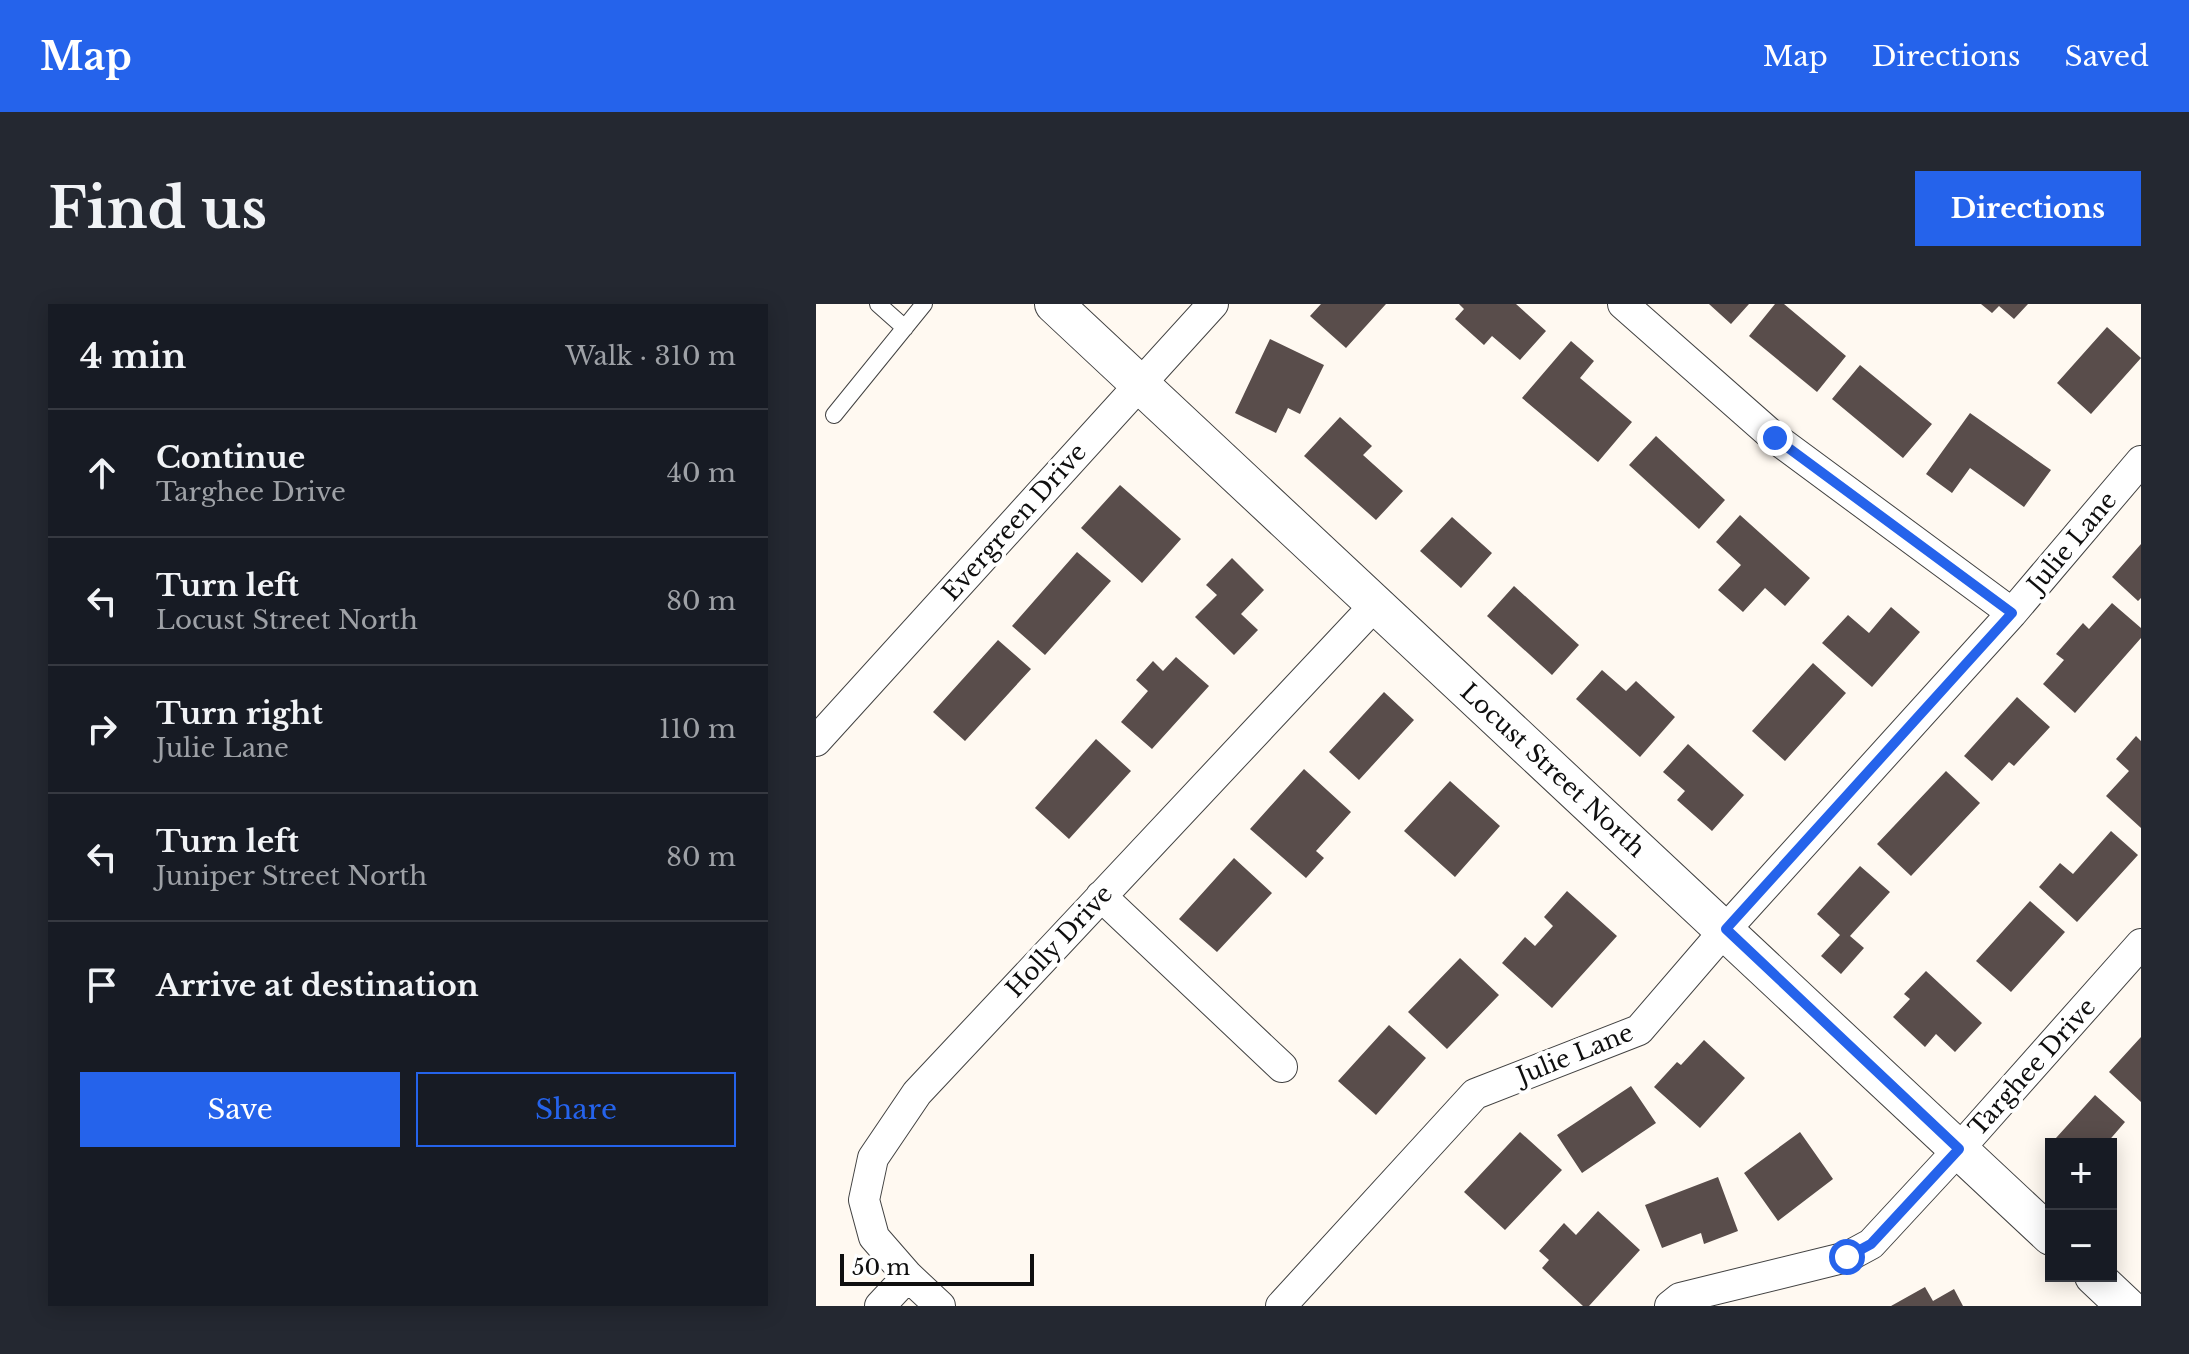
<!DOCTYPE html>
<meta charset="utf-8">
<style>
body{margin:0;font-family:"Libre Baskerville",serif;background:#242831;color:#f1f3f6}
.controls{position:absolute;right:24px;bottom:24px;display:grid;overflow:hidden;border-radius:0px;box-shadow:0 4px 20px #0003}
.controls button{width:72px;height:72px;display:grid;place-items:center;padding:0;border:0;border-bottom:2px solid #363941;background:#171b24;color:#f1f3f6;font:40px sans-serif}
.scale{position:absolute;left:24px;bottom:20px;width:194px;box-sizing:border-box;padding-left:8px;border:4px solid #0f0f0f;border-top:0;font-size:22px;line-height:28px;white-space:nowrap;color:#0f0f0f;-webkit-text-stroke:6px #fff;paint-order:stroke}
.stop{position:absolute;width:24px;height:24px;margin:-18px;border:6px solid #2563eb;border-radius:50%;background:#fff}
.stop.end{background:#2563eb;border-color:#fff;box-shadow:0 2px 8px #0008}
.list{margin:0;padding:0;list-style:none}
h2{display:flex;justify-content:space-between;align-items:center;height:104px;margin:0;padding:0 32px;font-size:34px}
h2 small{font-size:26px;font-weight:400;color:#9ea1a6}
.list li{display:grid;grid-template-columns:52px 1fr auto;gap:24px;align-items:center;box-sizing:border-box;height:128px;padding:0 32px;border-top:2px solid #363941}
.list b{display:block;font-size:30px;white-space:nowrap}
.list p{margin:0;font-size:26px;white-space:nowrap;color:#9ea1a6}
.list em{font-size:26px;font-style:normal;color:#9ea1a6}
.actions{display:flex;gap:16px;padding:24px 32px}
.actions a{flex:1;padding:18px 0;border:2px solid #2563eb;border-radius:0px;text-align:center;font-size:28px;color:#2563eb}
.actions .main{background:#2563eb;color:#fff}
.icon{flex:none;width:44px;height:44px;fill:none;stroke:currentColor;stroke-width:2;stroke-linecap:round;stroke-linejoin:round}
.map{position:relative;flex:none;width:1325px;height:1002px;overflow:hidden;border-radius:0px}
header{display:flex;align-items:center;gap:48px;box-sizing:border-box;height:112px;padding:0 40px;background:#2563eb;color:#fff}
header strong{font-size:38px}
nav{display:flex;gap:44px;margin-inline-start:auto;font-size:28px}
.intro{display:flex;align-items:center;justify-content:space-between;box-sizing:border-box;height:192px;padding:0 48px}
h1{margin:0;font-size:56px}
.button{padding:20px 36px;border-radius:0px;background:#2563eb;color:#fff;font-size:28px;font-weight:700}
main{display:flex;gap:48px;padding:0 48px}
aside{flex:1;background:#171b24;border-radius:0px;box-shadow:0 4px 20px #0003}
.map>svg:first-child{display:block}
.building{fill:#594d4b}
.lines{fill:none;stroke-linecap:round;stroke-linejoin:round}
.service-casing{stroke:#424242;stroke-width:18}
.minor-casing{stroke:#424242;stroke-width:32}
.tertiary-casing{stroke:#424242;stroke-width:40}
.service{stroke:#fff;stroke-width:16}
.minor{stroke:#fff;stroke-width:30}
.tertiary{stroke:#fff;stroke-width:38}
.route{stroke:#2563eb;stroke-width:10}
.labels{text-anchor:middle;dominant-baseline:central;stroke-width:8;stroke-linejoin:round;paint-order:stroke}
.street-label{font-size:24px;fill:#0f0f0f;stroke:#fff}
</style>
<header>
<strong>Map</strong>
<nav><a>Map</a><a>Directions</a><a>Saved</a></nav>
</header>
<div class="intro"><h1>Find us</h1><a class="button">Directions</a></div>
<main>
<aside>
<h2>4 min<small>Walk · 310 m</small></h2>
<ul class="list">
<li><svg class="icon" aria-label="ahead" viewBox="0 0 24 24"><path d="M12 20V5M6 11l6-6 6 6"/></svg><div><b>Continue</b><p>Targhee Drive</p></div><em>40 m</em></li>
<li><svg class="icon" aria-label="left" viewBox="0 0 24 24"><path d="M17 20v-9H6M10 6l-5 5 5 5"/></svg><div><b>Turn left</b><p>Locust Street North</p></div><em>80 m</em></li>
<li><svg class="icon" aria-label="right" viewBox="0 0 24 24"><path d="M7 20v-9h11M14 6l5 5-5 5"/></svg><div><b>Turn right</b><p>Julie Lane</p></div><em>110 m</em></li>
<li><svg class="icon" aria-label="left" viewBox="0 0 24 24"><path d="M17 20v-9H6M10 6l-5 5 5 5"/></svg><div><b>Turn left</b><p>Juniper Street North</p></div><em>80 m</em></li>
<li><svg class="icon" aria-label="arrive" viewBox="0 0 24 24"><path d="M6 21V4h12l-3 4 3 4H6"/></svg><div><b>Arrive at destination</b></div></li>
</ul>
<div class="actions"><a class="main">Save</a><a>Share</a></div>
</aside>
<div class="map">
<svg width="1325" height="1002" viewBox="0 0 1325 1002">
<rect width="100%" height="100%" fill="#fff9f1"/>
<path class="building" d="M505,0H570L530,44L494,12Z
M643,0H700L730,27L704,56L676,32L668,41L639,15L648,5Z
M893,0H933L915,20Z
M959,0H968L1030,52L1001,88L933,32Z
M1165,0H1212L1198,15L1183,2L1176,9Z
M1291,23L1325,54L1275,110L1241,79Z
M454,35L508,61L484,110L472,104L460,129L419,109Z
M755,37L778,57L764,74L816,118L782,158L706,94Z
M1044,61L1116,120L1087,154L1016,95Z
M1154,109L1235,166L1208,203L1154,164L1136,189L1110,170Z
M524,113L556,142L547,151L587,187L560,216L488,152Z
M840,132L909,196L883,225L813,161Z
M304,181L365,235L326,279L265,224Z
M924,211L994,274L969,302L949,284L927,308L902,286L925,261L900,238Z
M636,213L676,249L645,284L604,247Z
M1325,240V294L1322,297L1296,273Z
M261,248L295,277L229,351L196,322Z
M416,254L448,286L425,310L442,326L418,351L379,313L401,291L390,281Z
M698,282L763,341L736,371L671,312Z
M1296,299L1325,324V334L1259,409L1227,380L1248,356L1240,350L1267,319L1273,325Z
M1075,303L1104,328L1056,383L1006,339L1032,311L1053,329Z
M182,336L215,365L149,437L117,408Z
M360,353L393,382L336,445L305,418L332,387L320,376L337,357L347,367Z
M997,359L1030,389L969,457L936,427Z
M786,366L810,387L820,377L859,413L824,453L760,395Z
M568,388L598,416L543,476L513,448Z
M1201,393L1234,423L1198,462L1193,458L1176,477L1148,452Z
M1320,432L1325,437V524L1290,492L1313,467L1300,455Z
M280,435L315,467L253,535L219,504Z
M872,440L928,491L896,527L861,496L869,487L847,468Z
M488,465L535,508L500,547L508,554L490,574L434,525Z
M1130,467L1164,499L1095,572L1061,540Z
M634,477L684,522L639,573L588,527Z
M1295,527L1322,551L1261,618L1223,583L1244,559L1257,570Z
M418,554L456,589L401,648L363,615Z
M1044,562L1074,588L1034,632L1048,644L1025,670L1005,652L1024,631L1001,610Z
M751,587L801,632L736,704L686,659L709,633L719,642L737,622L728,613Z
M1214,597L1249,628L1195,688L1160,657Z
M644,654L683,691L631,745L592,708Z
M1110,667L1166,719L1139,748L1120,730L1109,743L1077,713L1094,695L1088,690Z
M573,721L610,754L560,811L522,777Z
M1325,733V798L1293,768Z
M888,736L929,774L884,824L838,783L861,758L865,761Z
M815,782L840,819L766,869L741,831Z
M1279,791L1309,818L1290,840H1235V849L1230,845Z
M704,828L746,866L689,926L648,888Z
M984,828L1017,875L962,917L928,869Z
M902,873L922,927L888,940L885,929L846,944L829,901Z
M782,907L824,946L773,1002H767L726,964L733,956L723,947L748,919L760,931Z
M1109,983L1117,997L1138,985L1147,1002H1075Z"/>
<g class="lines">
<g class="service-casing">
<path id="service" d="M62,0L89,24
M18,111L108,0"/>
</g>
<g class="minor-casing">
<path id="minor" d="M807,0L959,134L1196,309
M0,437L397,0
M285,592L466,763
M64,1002L92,972
M124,1002L92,972L58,933L48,896L57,854L101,789L559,301
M465,1002L659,790L823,726L910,625L1196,309L1325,157
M854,1002L864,994L1031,953L1055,940L1143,845L1325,640"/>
</g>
<g class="tertiary-casing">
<path id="tertiary" d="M238,0L1235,932
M1278,972L1310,1002"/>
</g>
<use href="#service" class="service"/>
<use href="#minor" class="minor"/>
<use href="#tertiary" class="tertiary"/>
</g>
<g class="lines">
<path class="route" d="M959,134L1196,309L910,625L1143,845L1055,940L1031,953"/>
</g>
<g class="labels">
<g class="street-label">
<text transform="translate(198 218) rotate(-48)">Evergreen Drive</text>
<text transform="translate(1256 238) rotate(-50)">Julie Lane</text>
<text transform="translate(737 466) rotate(43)">Locust Street North</text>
<text transform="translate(243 637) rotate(-47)">Holly Drive</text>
<text transform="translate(759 750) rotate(-22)">Julie Lane</text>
<text transform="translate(1216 763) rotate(-48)">Targhee Drive</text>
</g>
</g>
</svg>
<div class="controls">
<button>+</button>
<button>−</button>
</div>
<div class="scale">50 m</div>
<div class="stop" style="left:1031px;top:953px"></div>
<div class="stop end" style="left:959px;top:134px"></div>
</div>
</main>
